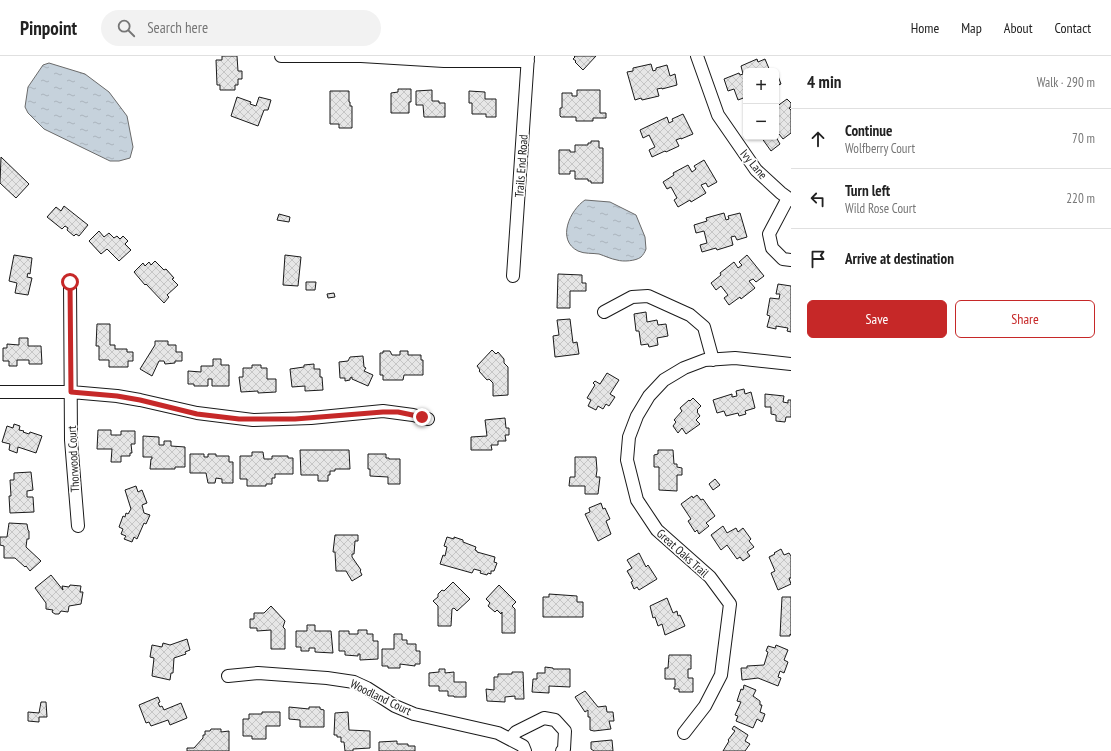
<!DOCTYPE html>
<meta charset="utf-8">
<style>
body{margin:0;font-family:"PT Sans Narrow",sans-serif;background:#f2f2f2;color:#222}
.controls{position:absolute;right:12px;top:12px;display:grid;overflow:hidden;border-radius:6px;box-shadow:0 1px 3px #0004}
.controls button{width:36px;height:36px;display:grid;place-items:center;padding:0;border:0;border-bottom:1px solid #e0e0e0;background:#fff;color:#222;font:20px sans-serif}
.stop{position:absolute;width:12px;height:12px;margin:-9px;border:3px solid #c62828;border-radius:50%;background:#fff}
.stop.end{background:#c62828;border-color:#fff;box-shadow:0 1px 4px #0008}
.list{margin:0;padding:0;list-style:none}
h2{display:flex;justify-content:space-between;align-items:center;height:52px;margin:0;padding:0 16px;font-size:17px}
h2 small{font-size:13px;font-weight:400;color:#767676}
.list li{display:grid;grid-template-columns:26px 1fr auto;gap:12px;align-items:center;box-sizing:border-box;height:60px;padding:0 16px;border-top:1px solid #e0e0e0}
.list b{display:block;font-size:15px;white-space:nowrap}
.list p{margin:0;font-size:13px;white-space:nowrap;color:#767676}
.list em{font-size:13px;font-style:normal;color:#767676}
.actions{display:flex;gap:8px;padding:12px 16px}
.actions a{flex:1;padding:9px 0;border:1px solid #c62828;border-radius:6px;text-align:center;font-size:14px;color:#c62828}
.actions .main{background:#c62828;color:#fff}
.icon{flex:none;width:22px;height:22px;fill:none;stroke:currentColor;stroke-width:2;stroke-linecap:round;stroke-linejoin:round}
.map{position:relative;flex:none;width:791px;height:695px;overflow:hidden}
header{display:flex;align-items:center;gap:24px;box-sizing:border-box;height:56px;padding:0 20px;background:#fff;border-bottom:1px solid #e0e0e0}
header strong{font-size:19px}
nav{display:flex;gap:22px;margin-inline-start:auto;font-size:14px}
.search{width:280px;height:36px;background:#f2f2f2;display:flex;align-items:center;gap:10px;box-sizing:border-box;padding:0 14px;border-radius:22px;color:#767676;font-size:15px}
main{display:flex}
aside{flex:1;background:#fff}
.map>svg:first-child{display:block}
.water{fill:url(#water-ripples);stroke:#6a6a6a}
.building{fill:url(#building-cross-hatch);stroke:#1a1a1a}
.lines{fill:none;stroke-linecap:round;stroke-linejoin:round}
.minor-casing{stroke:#1a1a1a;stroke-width:14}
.minor{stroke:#fff;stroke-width:12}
.route{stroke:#c62828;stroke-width:5}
.labels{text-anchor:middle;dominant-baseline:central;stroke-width:3;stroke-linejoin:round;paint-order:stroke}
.street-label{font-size:12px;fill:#1a1a1a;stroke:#fff}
</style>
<header>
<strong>Pinpoint</strong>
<div class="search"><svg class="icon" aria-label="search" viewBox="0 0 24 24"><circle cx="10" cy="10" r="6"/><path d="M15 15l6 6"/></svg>Search here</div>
<nav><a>Home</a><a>Map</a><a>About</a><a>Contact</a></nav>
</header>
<main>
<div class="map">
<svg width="791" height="695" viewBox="0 0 791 695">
<defs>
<pattern id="water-ripples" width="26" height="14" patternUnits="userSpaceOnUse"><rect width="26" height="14" fill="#c6d2dc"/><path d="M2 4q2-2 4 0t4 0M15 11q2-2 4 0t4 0" fill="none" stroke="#aab4bc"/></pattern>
<pattern id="building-cross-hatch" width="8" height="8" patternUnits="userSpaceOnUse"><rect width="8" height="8" fill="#e6e6e6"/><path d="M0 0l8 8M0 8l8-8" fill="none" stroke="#c5c5c5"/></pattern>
</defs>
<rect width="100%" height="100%" fill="#fff"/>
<path class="water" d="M49,7L85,18L109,36L127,60L133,91L130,102L119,105H110L44,73L28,57L25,51L28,31L43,9Z
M585,144L610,146L636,159L645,181L646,193C645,196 643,199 641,201C636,205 623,206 617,204C611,203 605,200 599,198C593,197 584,198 578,195C556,184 570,154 585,144Z"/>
<path class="building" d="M222,0H237L238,15H242V23H238V29H235V34H220V29H217L216,4H222Z
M574,0H596L583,14L575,6L576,5L573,3L575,1Z
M757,3L758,6L765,3L770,15H746V41L738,44L734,33L728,35L724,23L739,17L740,19L743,18L741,10Z
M651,8L653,15L656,14V12L667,9L670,20L675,18L677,29L662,33V32L657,33L659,40L642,44L641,42L635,44L627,16L633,15V12Z
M778,20L781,28L776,30V21Z
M398,33H411V46H409V57H391V37L398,36Z
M432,34V45H439V47H445V61H424L423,49H416V35Z
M577,34H600V57H606V62H593V65H576V61H561L560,60V52H562V37H572V40H577Z
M330,35H349V46H350V50H352V72H339V68H330Z
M469,35L485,36V43H496V61H486V58H472V47H469Z
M237,41L251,46L250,48L256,50L259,41L271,44L268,54H264L258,70L231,60Z
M787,43L791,47V51L789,52L791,54V77L783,83L779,78L776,81V51Z
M683,58L693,78L681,83V82L676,84L679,90L666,96L665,95L652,101L649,94L655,91L649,79L643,82L640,74L667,61L669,67L673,65L672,63Z
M761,81H776L780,88L771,95Z
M591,85H599V92H603V127H591V125H588V123H575V115H570V118H559V94H570V96H575V89H588V87H591Z
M1,101L29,128L16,142L0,127Z
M704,104L717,126L708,131L706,127L701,129L706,137L691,146L690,144L678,151L674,144L677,142L671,131L667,133L663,126L674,119L673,117L688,109L692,116L696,113L694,110Z
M64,150L88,169L79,180L76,178L74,180L67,174L68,172L65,170L62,173L47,161L56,151L61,155Z
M724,157L726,164L729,163L728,160L740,157L747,181L737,184L735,180L731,181L733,189L717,194L716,192L702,196L700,189L707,187L704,175L696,177L694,169L707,165L706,162Z
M279,158L290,161L289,166L277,164Z
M99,175L104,181L109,177L114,182L117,180L120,183L123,180L128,185L125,188L131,194L119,205L107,193L101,198L89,185Z
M14,199L32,202L30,218L28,217L27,221L32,222L28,239L15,237L17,227L9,225Z
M285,199L301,201L298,230L283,229Z
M747,199L764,220L756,226L753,223L749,225L755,232L741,243L740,241L729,249L724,242L728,239L721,230L716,234L711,227L721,219L720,217L734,206L738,212L742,209L739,206Z
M155,205L164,214L166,213L174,222L172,223L178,229L167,239L169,241L164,247L146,228L145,229L134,216L143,207L145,210L149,206L151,209Z
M558,218L582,219V227H586V235H570V252H557Z
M306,226H316L315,234H306Z
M778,228L791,230V276L787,275L788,272L776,270V273L767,271L770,260L767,259L770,242L779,243L780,238H776Z
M334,237L335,241L328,242L327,238Z
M646,256L647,266L657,264L658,269L666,268L668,280L657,282L658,289L649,291L648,288L641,289L639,275H636L634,258Z
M570,263L573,287L577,286L579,298L555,301L553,280L559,279L557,264Z
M97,268H110V289H115V293H127V296H133V305H128V311H109V304H99V290H96Z
M19,282H28V290H41L42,308H29V304H17V310H9V305H3V292H7V288L19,289Z
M155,285H168V289H176V296H182V305H175V307L165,308L164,305H159L152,320L140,313L155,289Z
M492,294L496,298L498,296L504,303V307L508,311V339L493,340V327L489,323L487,324L479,315L480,314L477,310Z
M383,295H390L392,299H400V295H408V299H421V304H423V319H404L403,324H383V319H380V297H383Z
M363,300L364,311L366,312L364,315L373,319L368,330L352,323V321L350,322V324L345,325V322H340L339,306L348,305L350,301Z
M213,303H221V309H229V330H212V323H208V330H194V328H188V315L201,316V310H213Z
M314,308V313H320V321H322L323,334L305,335V330L292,331L290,313L304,311V309Z
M252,309H261V312H267V323H276V336L258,337V335L241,336L239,321H243V312H252Z
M607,317L619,324L610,338L615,341L609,350L606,348L603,353L598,350L596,354L588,350L591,344L587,342L595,329L593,327L595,325L600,328Z
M744,333L745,338L751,336L755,352L745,355L746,358L739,360L738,357L726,360L724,355L717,357L713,344L732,338V341L737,340L736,335Z
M765,338L784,340L783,346L788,347V344H791V361H786L785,366L776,365V359L771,358V351H765Z
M693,342L701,350L697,354L698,355L697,356L700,360L696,364L700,368L686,378L682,372L678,377L673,370L676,366L674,364L682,355L680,352L689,344L690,345Z
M505,362L506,372H509V379H505L506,385H498V389H491L492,394H471V381L487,380L485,364Z
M14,368L20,370L19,374L24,375L23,376L29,378L30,376L42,380L36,397L18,391L17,397L9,394L10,388L2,386L7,370L13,372Z
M98,374H111V379H121V375H135V388H131L132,397H130V400H121V406H111L112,393H97Z
M143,380L159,381V389H164V385H171V390L185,391V411H175V413H150L151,403H152V401H143Z
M300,394H349L350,413H335V415H330V419H328V425H318V419H301Z
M658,394H673L674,408H677V411L682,412V419H677V435L659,434V411H654V399L658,398Z
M252,396H263L264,403H272V400H288V402H293V418H275V422H272V428H266V430H247V423H240V400H252Z
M190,398H204V401H208V398H216V400H229V406H233V427H222V423L216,422L215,427H208L206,417H190Z
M368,398H386V402H389V403H400V428H388V421L370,420V413H368Z
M575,401H596L597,414L596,421H600L598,438H585V430H569L570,421H575Z
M31,416L33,434L27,435V441H33L34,456L10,457L9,440H11L10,424H14V417Z
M715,423L720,429L713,434L709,428Z
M136,430L138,436L142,434L147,447L142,449L144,457L150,459L146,468L144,467L137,483L134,481L132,486L124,483L126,480L121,478L123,473L119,471L123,460L125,461L126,457L128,458L131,453L125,434Z
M697,439L701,444L703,443L715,460L706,467L709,470L699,478L697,474L695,476L688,465L691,463L681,448L692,440L693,442Z
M601,447L603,453L605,452L610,463L606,465L611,478L598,485L585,458L590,456L589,452Z
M9,467L27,468L28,474L29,475V483H27L26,491L41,505L30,515L26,510L25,511L15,502H4V490L0,489V481H7Z
M723,470L727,477L736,472L738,476L743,472L751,483L749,485L754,491L747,496L750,500L743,505L740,501L737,503L727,489L721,494L711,479Z
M335,479H358V485H355L354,498H352V501L361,514L360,515L362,519L352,525L346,515H336L335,496H333Z
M447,481L454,483V481L463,484V486L476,491L475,494L477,495V496L495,501L494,506L497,507L494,515H491V518L488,517L487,519L480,517L481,515L474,513L472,517L440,508L443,499L445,500L447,491L444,490Z
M781,493L784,499L789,497L791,500V522H789L791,528L778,534L771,517L775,515L769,501L775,498L774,497Z
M639,497L646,511L648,509L657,523L639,534L637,531L634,533L631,526L633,525L627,515L632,512L627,504Z
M51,519L63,534L62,530L69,531L70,529L81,530L80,536H83L81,548L69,550L68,556L61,555L59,558H55L52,556L53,554L46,553V547L35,532Z
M453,526L470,543L457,555L454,552L452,553L451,570H438V550L433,545L438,541V538L442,534L444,535Z
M499,529L516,546L512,550L515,553V577H502V556L501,558L497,554L495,556L488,550L490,547L486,543Z
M549,538L577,540V546H583V561H543V541H549Z
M782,541H791V579L790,578V580H780Z
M667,542L673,557L677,555L678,560L680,559L685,570L665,579L662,568L658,570L655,561L653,562L650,550Z
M271,550L285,565L283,571L285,573V593H271V574L257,575V572H250V563H254V557H264Z
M307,569H315V575H331L333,597L315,596V592H309V595H301V591H296V575H307Z
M358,574H367V578H373V585H378V603L360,604V598H358V600L345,599V595H339V575H349V578H358Z
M394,578H402V584H407V588H416V595H420V608H415V610L400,608V612H388V610H382V593H394Z
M187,583L190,594L185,596L186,598L174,602L173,617H171L170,624L152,620L154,602L150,601L152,589L162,591L163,587L170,589Z
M776,589L788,594L784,604L788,606L784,617L780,615L778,621L781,622L778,630L758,622L742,624L741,612H747V610L764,609L768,596L766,595L768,590L775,592Z
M669,599H691V613H688V622H693V636H679V633H674V631H675V623H665V612H668Z
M545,611L553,612V613H570V631L549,630V637L532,636L533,623H537V617H545Z
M439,613H445V617L454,616V626H466V641H454V640H448V635H439V630H429V617L439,616Z
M512,616H523L524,643H515V640L505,641V646L487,645L486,633L494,634V621H498V618H512Z
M744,629L756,634L753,640L760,645V649H762L760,656L765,658L762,666L757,663L753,672L736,665L738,660L735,659L741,646L737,645L741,633L743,634Z
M585,635L598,651L606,650L607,656H613L614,665H609L611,673L594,675L590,674V661H588V654L585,656L575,641Z
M158,641L160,646L158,647L160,651L162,650L164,654L181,647L187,662L170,669L168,664L151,670L149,666L146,667L139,649Z
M41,646H46L47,661H39V666L28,665V656L39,657Z
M289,651L309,653V651H320V653L324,654V671H300V664L289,663Z
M262,656H280V670H266V683H252V680H243V663H249V658H262Z
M348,656L349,674L370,675V692L353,693V695H345L344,686H341V681H337V679H334L335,657Z
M734,670L748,679L745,685L750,688L745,695H723L729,685L728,684L735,675L732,673Z
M211,673H221V676L229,675V695H187V692H194L203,682V679H205V675H210Z
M612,684L613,695H594L591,693V686Z
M397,685V688H408V690H415V695H379V686Z"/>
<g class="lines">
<g class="minor-casing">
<path id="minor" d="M281,0H361L444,5H528
M697,0L718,59L756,114L781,137L791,144
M788,142L769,178L772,192L783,203L791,204
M513,220L528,0
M70,226L71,384L78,470
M604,256L632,241L648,240L690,259L704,271L713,304
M0,336H71L117,340L140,344L197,357L253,364L311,362L383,355L413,359L428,363
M228,620L258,617L327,622L354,626L367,632L395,650L414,658L498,677L523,690L525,695
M684,677L705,650L721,619L730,548L710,521L657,474L637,444L627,404L629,381L637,360L649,340L664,324L684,312L705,304L735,302L791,308
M510,683L516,676L544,662L555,664L565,675L564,693L562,695"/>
</g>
<use href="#minor" class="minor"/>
</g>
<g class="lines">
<path class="route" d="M70,226L71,336L117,340L140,344L197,358L239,363H295L383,356H398L422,361"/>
</g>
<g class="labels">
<g class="street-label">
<text transform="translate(754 108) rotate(50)">Ivy Lane</text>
<text transform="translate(521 110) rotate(-86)">Trails End Road</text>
<text transform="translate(73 403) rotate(-93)">Thorwood Court</text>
<text transform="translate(683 497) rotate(42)">Great Oaks Trail</text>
<text transform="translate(381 641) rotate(26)">Woodland Court</text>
</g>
</g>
</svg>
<div class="controls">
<button>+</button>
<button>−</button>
</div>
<div class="stop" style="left:70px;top:226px"></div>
<div class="stop end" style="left:422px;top:361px"></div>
</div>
<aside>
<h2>4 min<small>Walk · 290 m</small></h2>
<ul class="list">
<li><svg class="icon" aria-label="ahead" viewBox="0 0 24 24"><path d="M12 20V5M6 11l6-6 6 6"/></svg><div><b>Continue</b><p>Wolfberry Court</p></div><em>70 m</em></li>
<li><svg class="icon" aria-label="left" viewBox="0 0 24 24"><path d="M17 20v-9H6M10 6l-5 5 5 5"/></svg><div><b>Turn left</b><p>Wild Rose Court</p></div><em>220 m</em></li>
<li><svg class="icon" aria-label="arrive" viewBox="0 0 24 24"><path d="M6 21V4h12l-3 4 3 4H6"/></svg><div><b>Arrive at destination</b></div></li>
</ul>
<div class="actions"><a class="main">Save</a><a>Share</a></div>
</aside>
</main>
